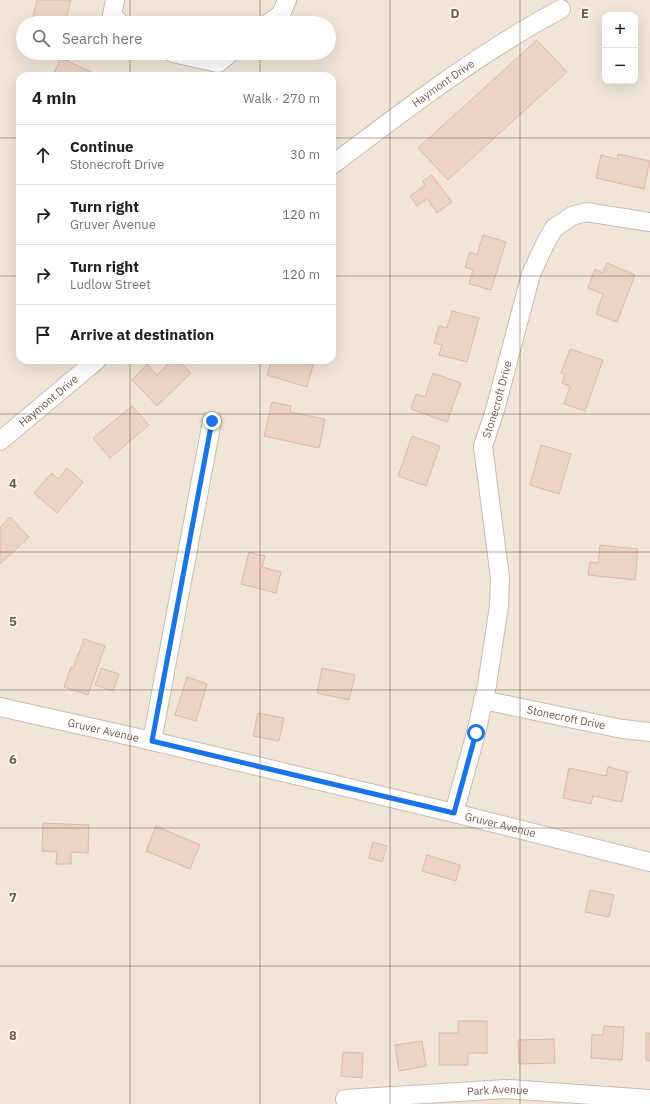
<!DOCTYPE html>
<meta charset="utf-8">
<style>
body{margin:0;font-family:"IBM Plex Sans",sans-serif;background:#f6f6f6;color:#202124}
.controls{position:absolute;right:12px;top:12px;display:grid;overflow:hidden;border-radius:8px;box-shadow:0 4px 16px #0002}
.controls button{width:36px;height:36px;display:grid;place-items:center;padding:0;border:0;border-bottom:1px solid #e0e0e0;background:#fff;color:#202124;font:20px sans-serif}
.stop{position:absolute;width:12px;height:12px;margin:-9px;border:3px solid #1a73e8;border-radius:50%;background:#fff}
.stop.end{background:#1a73e8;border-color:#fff;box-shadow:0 1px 4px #0008}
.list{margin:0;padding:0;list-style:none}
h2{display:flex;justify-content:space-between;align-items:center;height:52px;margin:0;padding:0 16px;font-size:17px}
h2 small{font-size:13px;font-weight:400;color:#757577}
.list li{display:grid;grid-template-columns:26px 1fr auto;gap:12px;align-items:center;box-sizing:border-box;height:60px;padding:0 16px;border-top:1px solid #e0e0e0}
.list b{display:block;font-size:15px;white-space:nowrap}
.list p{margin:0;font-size:13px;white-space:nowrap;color:#757577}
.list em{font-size:13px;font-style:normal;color:#757577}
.icon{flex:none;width:22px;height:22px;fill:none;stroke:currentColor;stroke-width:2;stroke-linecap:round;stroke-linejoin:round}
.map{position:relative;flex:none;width:650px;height:1104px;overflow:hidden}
.search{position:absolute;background:#fff;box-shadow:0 4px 16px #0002;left:16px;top:16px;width:320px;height:44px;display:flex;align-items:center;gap:10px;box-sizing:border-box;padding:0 14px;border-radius:22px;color:#757577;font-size:15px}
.panel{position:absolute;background:#fff;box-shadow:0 4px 16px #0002;left:16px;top:72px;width:320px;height:292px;border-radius:12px}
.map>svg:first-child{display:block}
.residential{fill:#f1e5d8;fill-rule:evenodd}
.building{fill:#edd3c3;stroke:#deb9a5}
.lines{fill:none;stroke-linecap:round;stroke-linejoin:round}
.street-casing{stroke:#cbbbb0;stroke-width:20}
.secondary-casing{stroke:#cebbae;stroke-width:24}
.street{stroke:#fff;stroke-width:18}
.secondary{stroke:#fff;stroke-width:22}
.route{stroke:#1a73e8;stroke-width:5}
.grid{fill:none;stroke:#725b4f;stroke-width:1;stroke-opacity:0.55}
.labels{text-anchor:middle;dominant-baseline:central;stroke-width:3.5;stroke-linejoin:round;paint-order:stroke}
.street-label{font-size:11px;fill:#725b4f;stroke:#fdf7ef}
.grid-label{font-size:13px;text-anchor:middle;font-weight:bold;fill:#725b4f;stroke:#fdf7ef;stroke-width:3.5;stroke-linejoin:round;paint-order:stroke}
</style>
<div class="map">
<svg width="650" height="1104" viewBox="0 0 650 1104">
<rect width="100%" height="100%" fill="#faf3e9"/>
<path class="residential" d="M0,0H650V1104H0ZM605,15H635V81H605ZM23,23H329V53H23ZM20,76H332V360H20Z"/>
<path class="building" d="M37,0H71L65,23H31Z
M537,40L567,72L448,180L418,148Z
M61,58L100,76H53Z
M618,154L650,161L644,189L596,178L601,155L617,159Z
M432,175L452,202L437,213L427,199L417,206L410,196L425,185L423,181Z
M483,235L506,242L491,290L469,284L473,270L465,267L470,252L477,255Z
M607,263L635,275L617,322L596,314L603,294L588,288L595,269L603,273Z
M452,311L479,318L467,362L439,355L442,345L434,343L439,326L447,328Z
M570,349L603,360L585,411L564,404L570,386L562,383L565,374L561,373Z
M162,360H178L191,373L157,406L132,380L147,364L157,375L167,365Z
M272,360H306L314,362L307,387L267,375Z
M433,373L461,383L447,422L411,409L416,394L425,397Z
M272,402L291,406L290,412L325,419L319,448L264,436Z
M132,406L149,425L110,458L93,438Z
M412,436L440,446L426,486L398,476Z
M541,445L571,454L559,494L530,485Z
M67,468L83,482L57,513L34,493L52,473L58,479Z
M10,517L29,537L0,564V527Z
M600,545L638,549L635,580L588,575L590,562L598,563Z
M249,552L265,556L262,567L281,572L276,593L241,584Z
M84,639L105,646L88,695L64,687L71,667L73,668Z
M101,668L119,674L113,691L95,685Z
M322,668L355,675L349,700L317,693Z
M187,677L207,684L196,721L175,715Z
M258,713L284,718L279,741L253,736Z
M608,767L628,772L622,802L593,796L591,804L563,798L569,768L606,776Z
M43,823L89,825L88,853L71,852V864H56L57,852L42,851Z
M156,826L200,845L190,869L146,851Z
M373,842L387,846L382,862L369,858Z
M427,855L460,865L456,881L422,871Z
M590,890L614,895L609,917L585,912Z
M458,1021H487V1053H468V1065H439V1033H458Z
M604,1026L624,1027L622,1060L591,1058L592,1035H603Z
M646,1033H650V1061H646Z
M554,1039L555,1063L519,1064L518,1040Z
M422,1041L426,1066L399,1071L395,1045Z
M343,1052L363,1053L362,1078L341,1076Z"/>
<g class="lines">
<g class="street-casing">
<g id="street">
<path d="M115,0L112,15L120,23"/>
<path d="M269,23L281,14L287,0"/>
<path d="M173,53L218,63L230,53"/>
<path id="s1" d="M332,165C405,110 480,52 561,9"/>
<path id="s2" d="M0,441L97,360"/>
<path id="s3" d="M483,700L622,729L650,732"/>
<path id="s4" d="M0,707L152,741L454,813L650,862"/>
<path d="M152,741L212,421"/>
<path id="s5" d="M454,813L476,733L487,685L499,606L500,578L483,446L495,410L531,274L545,244L554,228L572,216L586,212L650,222"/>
<path id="s6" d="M345,1099L506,1089L650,1099"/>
</g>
</g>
<g class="secondary-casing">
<path id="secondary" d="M643,1104L650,1103"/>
</g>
<use href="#street" class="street"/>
<use href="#secondary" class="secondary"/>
</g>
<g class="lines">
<path class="route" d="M212,421L152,741L454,813L476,733"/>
</g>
<path class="grid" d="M130,0V23M260,0V23M390,0V1104M520,0V1104M130,53V76M260,53V76M0,138H20M332,138H650M0,276H20M332,276H650M130,360V1104M260,360V1104M0,414H650M0,552H650M0,690H650M0,828H650M0,966H650"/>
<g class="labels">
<g class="street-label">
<text stroke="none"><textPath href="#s1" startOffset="138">Haymont Drive</textPath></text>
<text stroke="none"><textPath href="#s5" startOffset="422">Stonecroft Drive</textPath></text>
<text stroke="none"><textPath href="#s2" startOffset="63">Haymont Drive</textPath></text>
<text stroke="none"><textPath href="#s3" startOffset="85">Stonecroft Drive</textPath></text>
<text stroke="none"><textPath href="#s4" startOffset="106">Gruver Avenue</textPath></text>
<text stroke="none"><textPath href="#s4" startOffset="514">Gruver Avenue</textPath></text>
<text stroke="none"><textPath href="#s6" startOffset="153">Park Avenue</textPath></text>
</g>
</g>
<g class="grid-label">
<text x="455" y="18">D</text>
<text x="585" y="18">E</text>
<text x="13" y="488">4</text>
<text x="13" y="626">5</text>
<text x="13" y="764">6</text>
<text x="13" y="902">7</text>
<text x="13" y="1040">8</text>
</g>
</svg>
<div class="controls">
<button>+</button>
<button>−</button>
</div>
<div class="stop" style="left:476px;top:733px"></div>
<div class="stop end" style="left:212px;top:421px"></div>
<div class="search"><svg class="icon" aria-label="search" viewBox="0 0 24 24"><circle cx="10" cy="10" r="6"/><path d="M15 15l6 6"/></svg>Search here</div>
<section class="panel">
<h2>4 min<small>Walk · 270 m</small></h2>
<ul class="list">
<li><svg class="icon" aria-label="ahead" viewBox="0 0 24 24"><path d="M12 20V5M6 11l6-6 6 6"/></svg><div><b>Continue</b><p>Stonecroft Drive</p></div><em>30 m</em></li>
<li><svg class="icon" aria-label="right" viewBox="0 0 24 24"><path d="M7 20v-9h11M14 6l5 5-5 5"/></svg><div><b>Turn right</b><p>Gruver Avenue</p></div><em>120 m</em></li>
<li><svg class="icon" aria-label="right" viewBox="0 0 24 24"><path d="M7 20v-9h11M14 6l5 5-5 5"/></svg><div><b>Turn right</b><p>Ludlow Street</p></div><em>120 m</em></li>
<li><svg class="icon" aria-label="arrive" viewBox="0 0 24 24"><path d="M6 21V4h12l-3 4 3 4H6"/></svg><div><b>Arrive at destination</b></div></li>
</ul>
</section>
</div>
